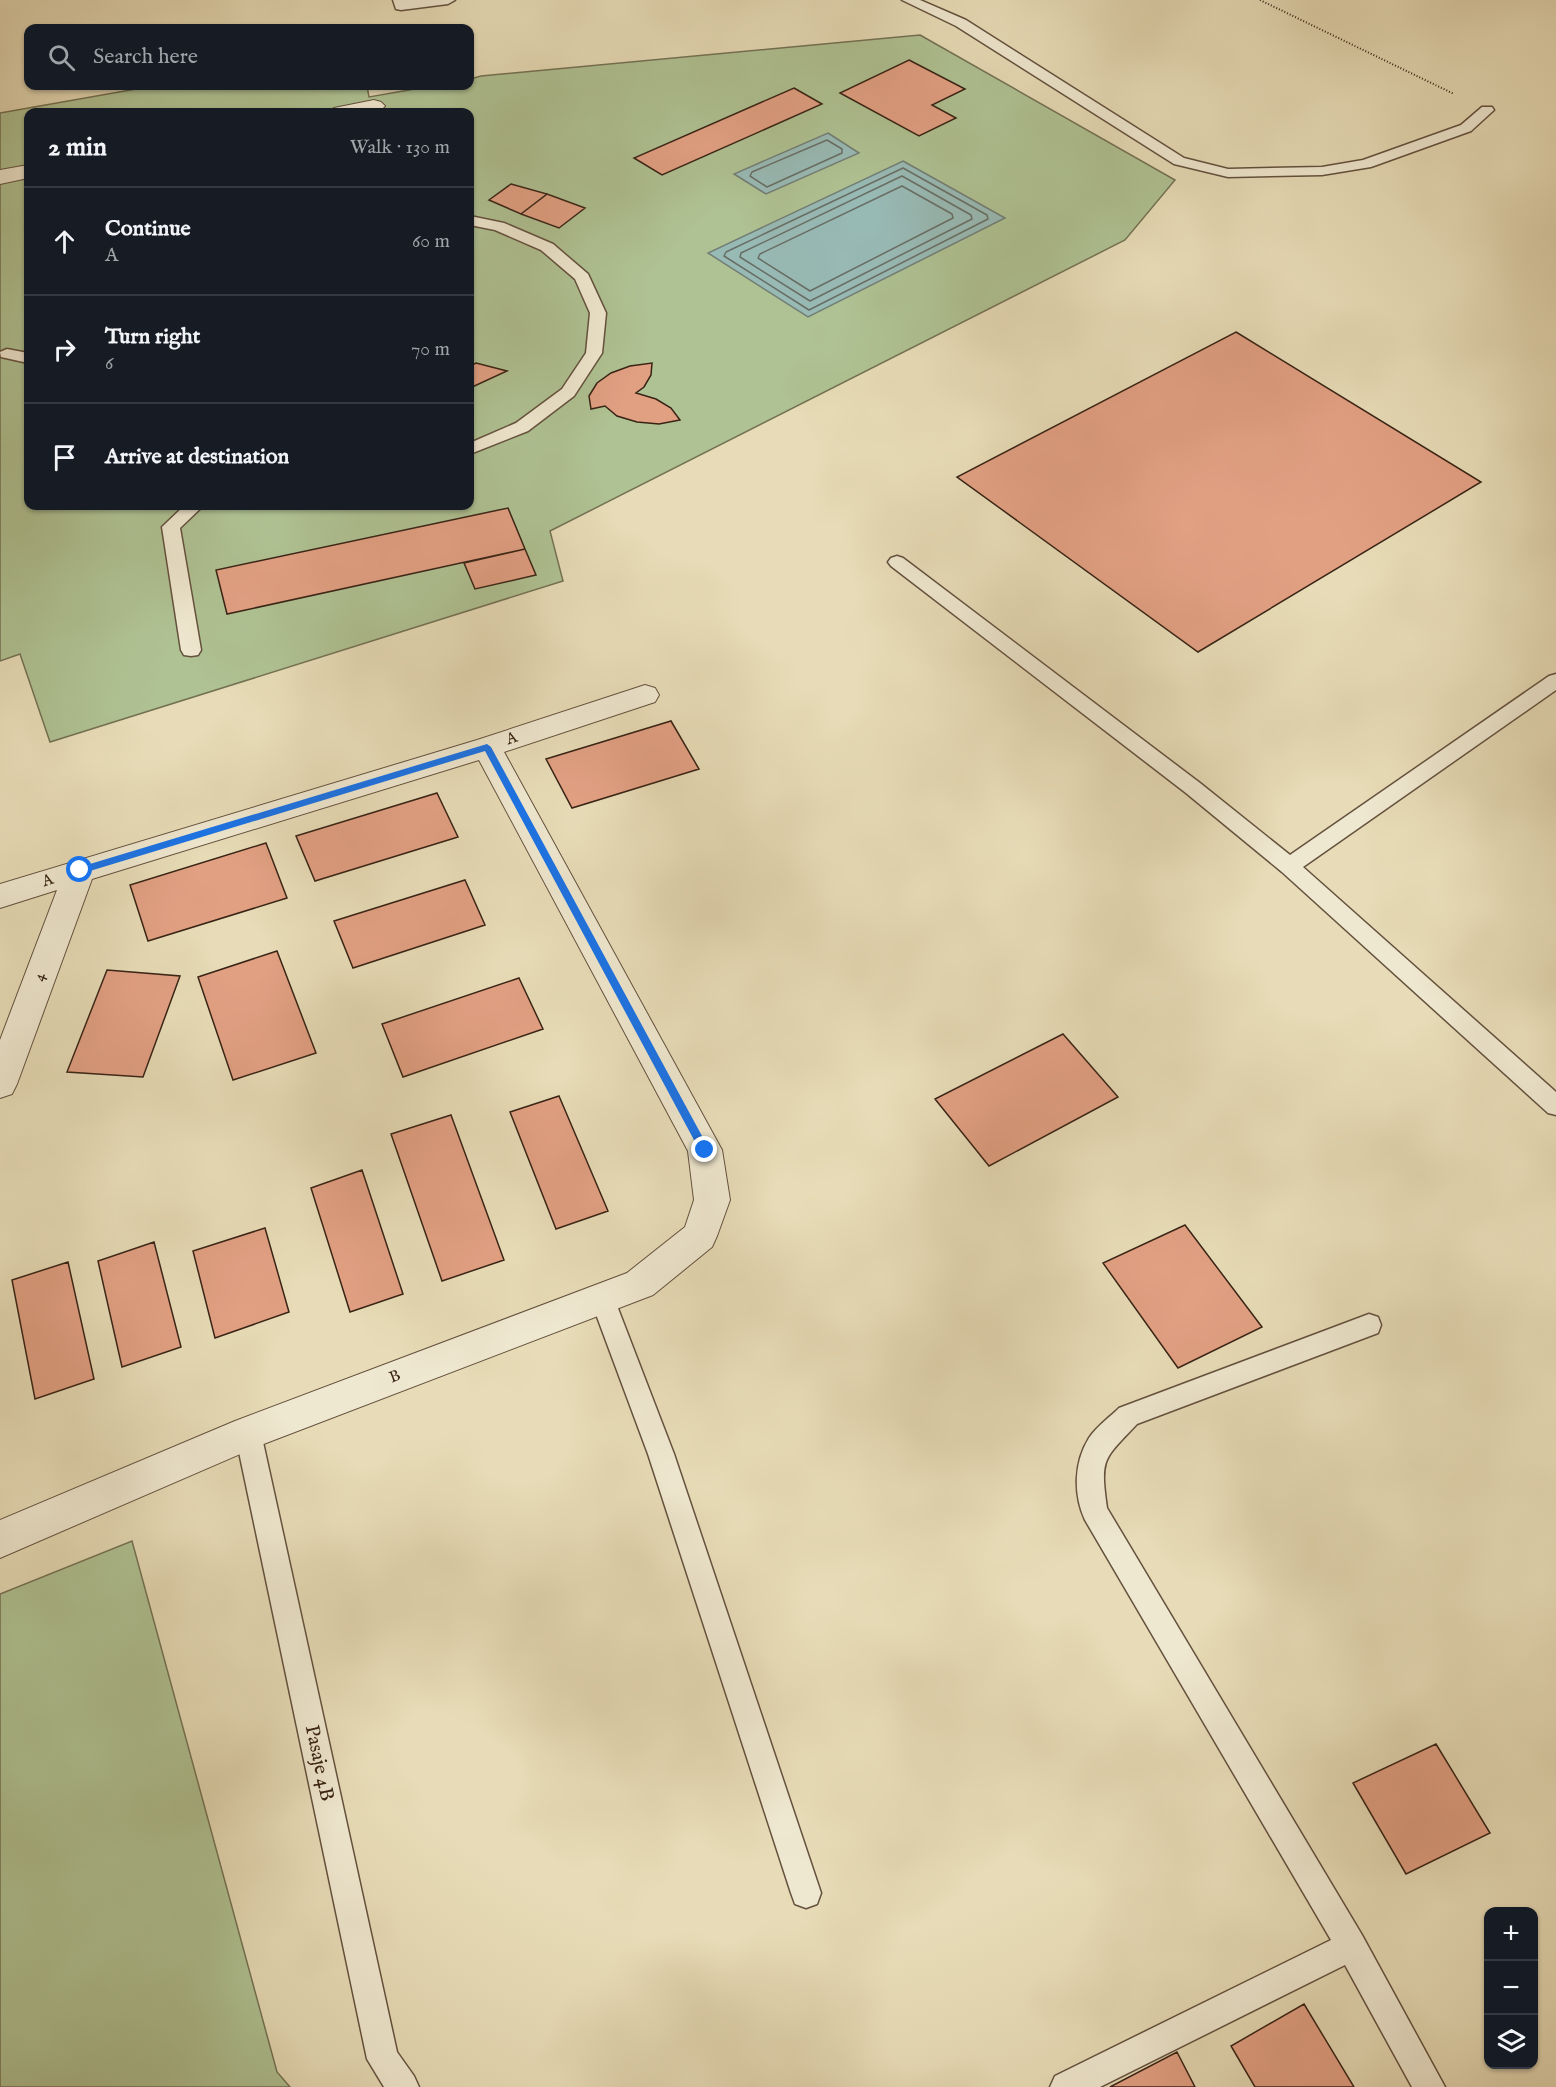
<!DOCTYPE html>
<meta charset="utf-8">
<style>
body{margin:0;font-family:"IM FELL English",serif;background:#20242c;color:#f1f3f6}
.controls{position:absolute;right:18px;bottom:18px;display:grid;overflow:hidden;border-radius:12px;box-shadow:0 2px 4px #0004}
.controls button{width:54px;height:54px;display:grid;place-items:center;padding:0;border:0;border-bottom:2px solid #363941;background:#171b24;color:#f1f3f6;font:30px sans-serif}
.stop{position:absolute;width:18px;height:18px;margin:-14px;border:4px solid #1a73e8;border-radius:50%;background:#fff}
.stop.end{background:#1a73e8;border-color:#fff;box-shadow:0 2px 6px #0008}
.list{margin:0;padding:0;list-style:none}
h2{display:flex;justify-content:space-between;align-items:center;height:78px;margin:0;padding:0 24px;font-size:26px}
h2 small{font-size:20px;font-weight:400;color:#9ea1a6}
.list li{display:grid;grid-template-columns:39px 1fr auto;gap:18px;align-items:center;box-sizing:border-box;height:108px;padding:0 24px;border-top:2px solid #363941}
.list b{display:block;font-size:22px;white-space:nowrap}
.list p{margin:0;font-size:20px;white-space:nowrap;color:#9ea1a6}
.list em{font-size:20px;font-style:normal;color:#9ea1a6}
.icon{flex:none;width:33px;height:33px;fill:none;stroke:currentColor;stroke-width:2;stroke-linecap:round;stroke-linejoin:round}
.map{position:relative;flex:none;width:1556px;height:2087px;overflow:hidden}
.search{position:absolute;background:#171b24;box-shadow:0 2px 4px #0004;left:24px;top:24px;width:450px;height:66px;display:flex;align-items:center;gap:15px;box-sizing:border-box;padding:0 21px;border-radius:12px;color:#9ea1a6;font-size:22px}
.panel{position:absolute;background:#171b24;box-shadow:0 2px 4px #0004;left:24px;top:108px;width:450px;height:402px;border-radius:12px}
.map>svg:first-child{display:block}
.green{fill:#afc293;stroke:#747254;stroke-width:1.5;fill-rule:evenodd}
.water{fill:#98bab5;stroke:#727e75;stroke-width:1.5}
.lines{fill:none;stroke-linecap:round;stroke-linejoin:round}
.shore{stroke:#686e65;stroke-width:1.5}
.building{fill:#e2a083;stroke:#382315;stroke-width:1.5}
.lane-casing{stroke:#64513e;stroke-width:3}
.street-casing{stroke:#64513e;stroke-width:2}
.path{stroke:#382315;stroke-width:2;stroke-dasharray:1 2;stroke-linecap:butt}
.lane{fill:#efe8d0;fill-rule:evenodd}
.street{fill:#efe8d0;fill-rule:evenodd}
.route{fill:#1a73e8}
.labels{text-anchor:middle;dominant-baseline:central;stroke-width:4.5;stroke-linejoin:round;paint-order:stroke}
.street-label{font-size:16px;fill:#382315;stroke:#efe8d0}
.near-street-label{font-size:20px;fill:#382315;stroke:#efe8d0}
</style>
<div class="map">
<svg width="1556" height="2087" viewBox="0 0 1556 2087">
<rect width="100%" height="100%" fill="#e7dcb7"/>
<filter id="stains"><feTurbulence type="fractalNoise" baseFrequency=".00333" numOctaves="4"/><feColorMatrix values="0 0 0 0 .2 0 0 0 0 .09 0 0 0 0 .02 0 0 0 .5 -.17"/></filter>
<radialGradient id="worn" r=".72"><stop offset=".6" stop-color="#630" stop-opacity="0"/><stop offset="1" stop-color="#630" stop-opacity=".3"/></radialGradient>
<path class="green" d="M920,35L1175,180L1125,240L550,531L563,581L50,742L20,654L0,661V113L153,86H367L369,97L432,86H470V79L481,76ZM28,112H470V506H28Z
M132,1541L277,2072L290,2087H0V1594Z"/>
<path class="water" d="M828,133L859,153L766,194L734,174Z
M903,161L1005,218L808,317L708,253Z"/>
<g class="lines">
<path class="shore" d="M827,140L842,149V153L767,187L750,176L752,172Z
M903,168L987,215L988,219L809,310L724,256L726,252Z
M902,176L971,215L972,219L810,301L740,257L741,253Z
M902,186L952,214L953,218L810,291L758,258L760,254Z"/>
</g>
<path class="building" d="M909,60L965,89L932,105L956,118L919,136L840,93Z
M794,88L822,104L662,175L634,158Z
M511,184L547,194L521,214L489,200Z
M547,194L585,208L559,228L521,214Z
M1236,332L1481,482L1198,652L957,477Z
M476,363L507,371L470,388V366Z
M652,363L651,375L644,387L636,393L656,399L671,408L680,420L659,424L637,422L617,416L605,406L591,409L589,396L597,383L611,373L630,366Z
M508,508L525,549L227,614L216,570Z
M525,549L536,575L475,589L464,563Z
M671,721L699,769L572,808L546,759Z
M437,793L458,837L315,881L296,836Z
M266,843L287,898L148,941L130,885Z
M465,880L485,925L353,968L334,921Z
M277,951L316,1053L233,1080L198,977Z
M107,970L180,976L143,1077L67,1072Z
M519,978L543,1029L403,1077L382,1024Z
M1063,1034L1118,1097L989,1166L935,1099Z
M559,1096L608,1211L556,1229L510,1112Z
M451,1115L504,1260L442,1281L391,1134Z
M362,1170L403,1294L350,1312L311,1188Z
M1185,1225L1262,1327L1178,1368L1103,1263Z
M265,1228L289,1312L215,1338L193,1251Z
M154,1242L181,1347L122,1367L98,1261Z
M68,1262L94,1379L35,1399L12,1280Z
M1436,1744L1490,1833L1406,1874L1353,1783Z
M1304,2004L1354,2087H1255L1231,2046Z
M1177,2052L1195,2087H1110Z"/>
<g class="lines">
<g class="lane-casing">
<path id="lane" d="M393,0H455L448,4L401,10L396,9Z
M902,0H920L966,20L1184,158L1228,169L1322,167L1363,160L1461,125L1482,107H1492L1494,110L1471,131L1371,167L1322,175L1228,177L1174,164L956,26Z
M470,216L504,223L553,244L588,274L606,313L602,353L574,396L528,431L470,454V443L516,423L562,389L586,353L590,313L575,279L541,250L495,230L470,225Z
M7,349L28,353V363L1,357L0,352Z
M184,506H203L180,528L201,650L198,655L191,656L184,655L181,650L162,527Z
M897,556L903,558L1200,783L1290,855L1549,676L1556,674V690L1303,867L1556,1092V1115L1548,1113L1282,872L1186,793L891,566L888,562L891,558Z
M602,1287L611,1290L614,1298L674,1454L821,1893L817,1904L806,1908L795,1904L791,1893L648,1454L590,1298L593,1290Z
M1369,1314L1378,1317L1381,1325L1378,1333L1137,1424C1103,1460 1100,1458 1107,1508L1362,1935L1445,2087H1412L1345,1965L1100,2087H1050L1055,2076L1331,1940L1085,1520C1073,1494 1074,1462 1089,1438C1096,1427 1110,1417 1119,1408Z
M248,1421L257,1425L261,1433L397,2052L414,2076L419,2087H384L367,2059L235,1433L239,1425Z"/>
</g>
<g class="street-casing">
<path id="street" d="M374,100L381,102L385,106L381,110L330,112L334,108Z
M28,165V178L0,184V170Z
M645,685L655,688L659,695L655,702L504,752L722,1150L730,1200L717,1236L712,1247L653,1295L261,1445L0,1558V1520L235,1421L627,1273L685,1227L694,1200L688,1151L479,760L92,879L17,1084L12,1094L0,1098V1040L57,890L0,908V884L477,740Z"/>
</g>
<path class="path" d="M1260,0L1454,94"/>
<use href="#lane" class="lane"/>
<use href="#street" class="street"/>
</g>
<path class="route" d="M487,744L491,747L708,1147V1153H701L485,751L80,874L76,870L80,867Z"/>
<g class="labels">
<g class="street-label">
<text transform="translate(512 739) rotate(-18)">A</text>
<text transform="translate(48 881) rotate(-18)">A</text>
<text transform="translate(40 977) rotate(-69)">4</text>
<text transform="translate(395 1377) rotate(-21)">B</text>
</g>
<g class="near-street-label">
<text transform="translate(319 1763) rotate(78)">Pasaje 4B</text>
</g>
</g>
<rect width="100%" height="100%" filter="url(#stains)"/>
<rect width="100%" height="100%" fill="url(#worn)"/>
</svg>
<div class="controls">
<button>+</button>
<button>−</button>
<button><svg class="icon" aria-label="layers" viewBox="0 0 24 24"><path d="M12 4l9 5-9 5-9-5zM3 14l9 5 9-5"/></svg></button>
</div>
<div class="stop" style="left:80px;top:870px"></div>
<div class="stop end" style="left:705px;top:1150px"></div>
<div class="search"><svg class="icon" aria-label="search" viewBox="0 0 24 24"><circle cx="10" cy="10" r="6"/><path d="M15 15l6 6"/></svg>Search here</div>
<section class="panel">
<h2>2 min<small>Walk · 130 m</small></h2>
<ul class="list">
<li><svg class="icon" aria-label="ahead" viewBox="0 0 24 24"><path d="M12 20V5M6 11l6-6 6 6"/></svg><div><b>Continue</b><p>A</p></div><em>60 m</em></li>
<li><svg class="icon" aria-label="right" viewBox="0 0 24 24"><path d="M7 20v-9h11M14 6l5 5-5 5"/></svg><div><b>Turn right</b><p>6</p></div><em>70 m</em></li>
<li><svg class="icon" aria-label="arrive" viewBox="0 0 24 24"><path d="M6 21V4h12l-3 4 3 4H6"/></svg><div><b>Arrive at destination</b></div></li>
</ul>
</section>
</div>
